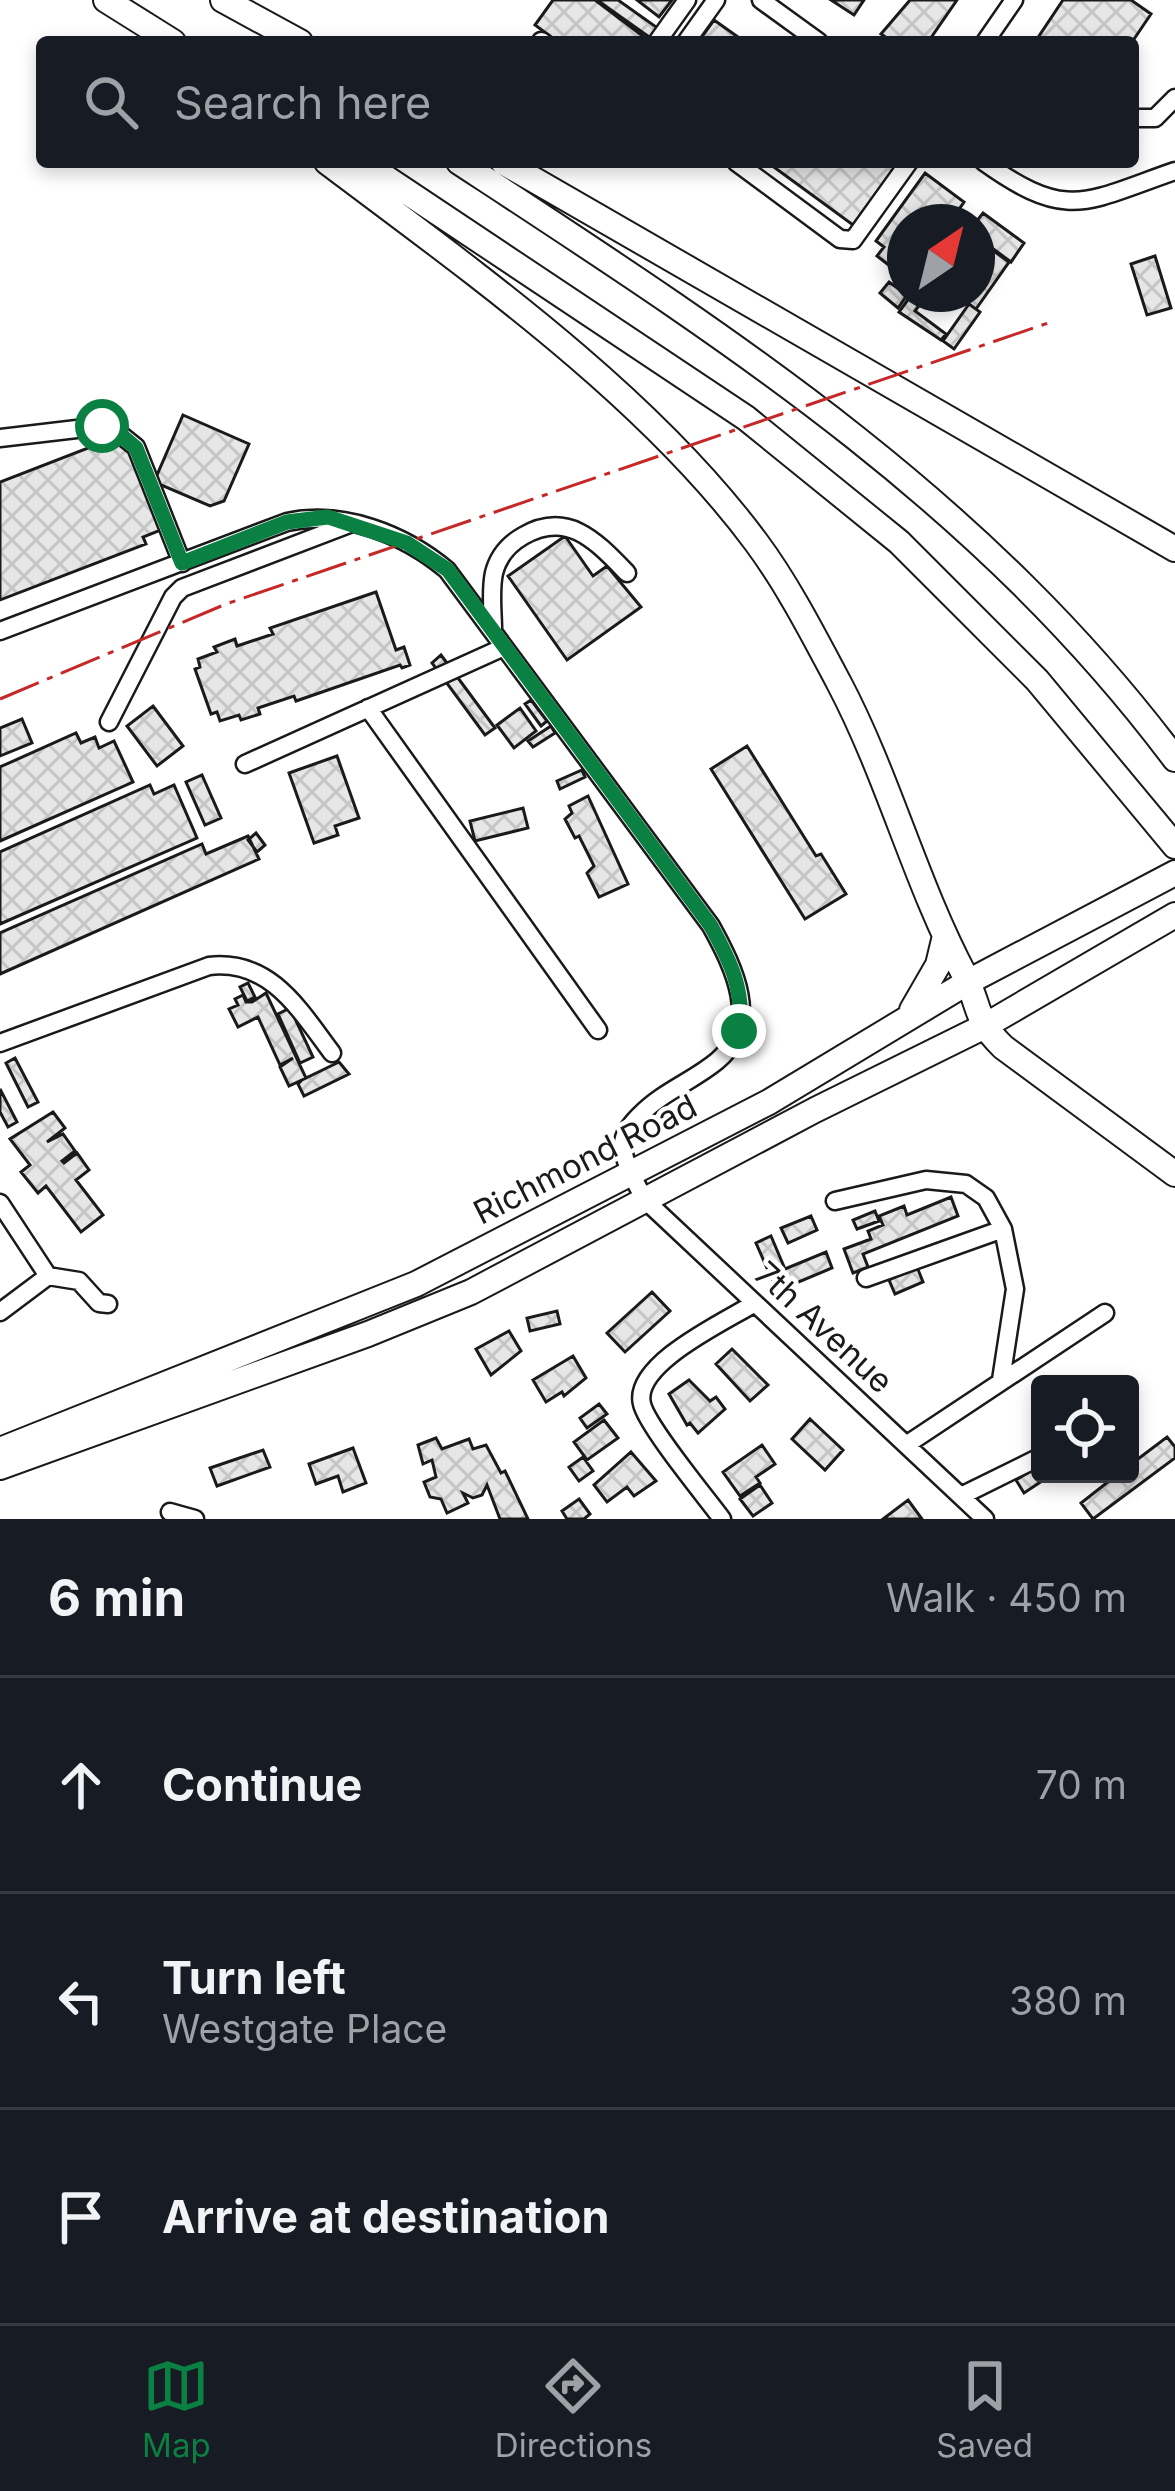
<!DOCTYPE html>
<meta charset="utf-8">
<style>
body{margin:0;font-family:Inter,sans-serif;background:#242831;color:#f1f3f6}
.controls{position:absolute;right:36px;bottom:36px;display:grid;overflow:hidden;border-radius:12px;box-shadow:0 6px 18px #0003}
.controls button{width:108px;height:108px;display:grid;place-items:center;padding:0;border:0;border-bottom:3px solid #363941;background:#171b24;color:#f1f3f6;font:60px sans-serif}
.compass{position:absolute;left:887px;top:204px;width:108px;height:108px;border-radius:50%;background:#171b24;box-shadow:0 6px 18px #0003;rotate:35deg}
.stop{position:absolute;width:36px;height:36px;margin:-27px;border:9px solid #0b8043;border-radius:50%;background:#fff}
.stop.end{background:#0b8043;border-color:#fff;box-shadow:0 3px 12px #0008}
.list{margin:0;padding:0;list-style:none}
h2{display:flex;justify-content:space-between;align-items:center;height:156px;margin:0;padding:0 48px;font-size:51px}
h2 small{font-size:39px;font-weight:400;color:#9ea1a6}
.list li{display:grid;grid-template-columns:78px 1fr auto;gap:36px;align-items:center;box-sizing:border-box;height:216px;padding:0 48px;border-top:3px solid #363941}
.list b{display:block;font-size:45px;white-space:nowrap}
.list p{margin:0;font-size:39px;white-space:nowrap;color:#9ea1a6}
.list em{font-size:39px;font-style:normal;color:#9ea1a6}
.icon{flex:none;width:66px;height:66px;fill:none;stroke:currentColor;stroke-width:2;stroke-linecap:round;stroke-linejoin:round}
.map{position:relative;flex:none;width:1175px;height:1519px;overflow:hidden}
.search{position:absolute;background:#171b24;box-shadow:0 6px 18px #0003;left:36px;right:36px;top:36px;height:132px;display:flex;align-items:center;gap:30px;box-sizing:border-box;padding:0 42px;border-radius:12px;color:#9ea1a6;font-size:45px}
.sheet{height:804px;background:#171b24}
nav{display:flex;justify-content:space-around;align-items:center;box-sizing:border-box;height:168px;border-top:3px solid #363941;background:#171b24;font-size:33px;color:#9ea1a6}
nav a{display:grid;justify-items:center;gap:6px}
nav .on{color:#0b8043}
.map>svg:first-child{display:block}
.building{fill:url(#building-cross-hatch);stroke:#1a1a1a;stroke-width:3}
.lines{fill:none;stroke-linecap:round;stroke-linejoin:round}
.minor-casing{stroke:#1a1a1a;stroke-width:21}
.highway-casing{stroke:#1a1a1a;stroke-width:28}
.minor{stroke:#fff;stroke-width:16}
.highway{stroke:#fff;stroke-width:24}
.power{stroke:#c62828;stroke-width:3;stroke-dasharray:42 9 6 9;stroke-linecap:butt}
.route{stroke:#0b8043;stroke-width:15}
.labels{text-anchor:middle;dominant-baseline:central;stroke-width:9;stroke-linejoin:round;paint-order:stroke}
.street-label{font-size:33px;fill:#1a1a1a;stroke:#fff}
</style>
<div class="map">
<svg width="1175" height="1519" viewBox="0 0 1175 1519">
<defs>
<pattern id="building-cross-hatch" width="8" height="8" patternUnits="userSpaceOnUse" patternTransform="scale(3)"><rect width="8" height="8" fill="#e6e6e6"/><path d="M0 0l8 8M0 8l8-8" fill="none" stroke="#c5c5c5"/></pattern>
</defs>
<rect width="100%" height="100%" fill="#fff"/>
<path class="building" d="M553,0H595L648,40L558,42L535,25Z
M597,0H618L659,29L652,39Z
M637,0H672L659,17Z
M831,0H864L854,15Z
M910,0H957L928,42H893L881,34Z
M1063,0H1131L1151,14L1132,42H1035Z
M714,20L745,42H698Z
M767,162H899L853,225Z
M925,173L964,202L950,222H905V264L899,273L877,256L884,247L876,241Z
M983,213L1024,243L1011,262L977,237L976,222Z
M977,239L1009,262L976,309L956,295L977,294Z
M1155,256L1171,308L1147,315L1131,264Z
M889,282L907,295L898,308L880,293Z
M912,294L923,300L915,311L946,334L941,340L899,312Z
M969,304L980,312L954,349L943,341Z
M183,415L249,444L224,501L210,506L154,482Z
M106,441L108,448L127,441L161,530L143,537L146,544L0,600V482Z
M565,536L593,576L607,566L641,607L567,660L508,576Z
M376,592L396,650L404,647L410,665L402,668L400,665L296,701L294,696L258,708L260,714L241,720L239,715L220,721L217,712L211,714L195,669L200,667L198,659L217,652L214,647L235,639L237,646L273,634L270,628Z
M441,655L495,728L485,735L432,663Z
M531,700L547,721L541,726L525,704Z
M153,706L183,746L157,766L127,726Z
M520,708L536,731L514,748L497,725Z
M22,719L32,743L0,756V728Z
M551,726L555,733L533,747L528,741Z
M76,733L81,743L95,737L99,748L114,741L133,782L0,841V767Z
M747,746L816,856L821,854L846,894L805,919L711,769Z
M337,756L359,818L335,826L338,835L314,843L289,773Z
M582,770L585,777L560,789L557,781Z
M202,775L221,818L205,825L186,782Z
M150,785L154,794L174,785L197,838L0,924V852Z
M588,796L628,884L599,897L587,873L594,866L579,836L575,838L565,819L572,813L569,806Z
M523,808L528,828L475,841L470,821Z
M256,833L265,845L257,852L248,840Z
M248,836L259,859L0,974V933L202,844L206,854Z
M248,983L255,997L247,1001L240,987Z
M266,993L306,1078L289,1086L280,1067L293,1058L280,1065L258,1017L238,1027L229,1009L238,1005L235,999L243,995L246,1002H252Z
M290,1008L313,1057L300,1063L278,1014Z
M15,1058L38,1102L28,1107L6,1063Z
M339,1062L349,1074L304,1096L298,1084L302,1080Z
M0,1089L17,1122L8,1127L0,1112Z
M53,1112L65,1128L47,1142L63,1134L75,1151L62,1161L64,1163L77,1153L89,1170L76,1180L103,1215L81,1232L46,1186L38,1193L21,1172L30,1165L10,1139Z
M951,1197L958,1216L863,1254L868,1267L853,1273L844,1249L871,1239L868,1231L883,1225L879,1216L904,1206L907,1215Z
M875,1211L879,1221L857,1229L853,1220Z
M811,1216L817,1230L788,1243L781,1228Z
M771,1236L785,1269L826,1252L832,1268L777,1291L756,1243Z
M917,1267L923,1282L895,1294L889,1280Z
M652,1292L670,1311L625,1352L607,1333Z
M557,1311L560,1324L530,1331L527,1318Z
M509,1331L521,1351L491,1375L476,1349Z
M732,1349L768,1385L750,1401L716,1364Z
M573,1356L586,1378L564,1396L562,1392L546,1402L533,1380Z
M689,1380L710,1401L716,1397L725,1409L698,1433L690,1423L687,1425L669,1394Z
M599,1404L607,1414L587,1428L580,1418Z
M810,1419L843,1450L825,1470L792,1439Z
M604,1420L618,1438L587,1460L574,1442Z
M1167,1437L1175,1447V1458L1093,1519L1081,1503L1118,1474H1130V1465Z
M436,1438L442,1449L469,1439L473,1449L486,1445L501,1473L505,1471L528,1519H500L487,1485L482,1495L473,1498L463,1493L468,1503L447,1513L441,1499L430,1497L424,1482L436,1477L432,1460L423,1464L418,1445Z
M762,1445L775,1464L756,1477L760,1483L740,1496L723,1472Z
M353,1448L366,1483L343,1492L338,1476L316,1484L309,1464Z
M263,1450L270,1467L217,1486L210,1468Z
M631,1452L656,1481L634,1496L627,1487L607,1502L594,1485Z
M583,1457L593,1471L579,1481L569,1467Z
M1037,1467L1045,1479L1024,1493L1016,1480Z
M760,1485L772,1503L753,1516L740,1499Z
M579,1499L590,1514L584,1519H567L562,1511Z
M908,1500L922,1519H883Z"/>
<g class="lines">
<g class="minor-casing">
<path id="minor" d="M761,0L819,42
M541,41L543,42
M657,42L687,0
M686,42L716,0
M985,42L1014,0
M1133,118H1155L1175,98
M736,162L840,239L853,240L909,162
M984,162C1068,222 1085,202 1175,171
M0,438L102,426L116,431L136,447L182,563
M493,630C493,612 490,591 494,573C498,557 509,544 523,536C568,510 596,541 627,573
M0,631L287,522C343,510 404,534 447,570L711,926C734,968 762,1023 717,1061C693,1081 662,1092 640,1115C632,1123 622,1134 623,1147C624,1164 637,1184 644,1199L985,1519
M368,708L598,1030
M109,722L173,597L182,588L352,523
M245,764L504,647
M0,1043L209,966C270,959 299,1009 332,1053
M835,1201L926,1180L966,1184L986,1198L1003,1229L1015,1289L1001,1380
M0,1203L48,1276L0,1312
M48,1276L79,1281L99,1303L108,1304
M866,1278L1003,1229
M906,1445L1105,1313
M961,1496L1040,1457
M170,1512L195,1519
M722,1519C705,1496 647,1426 642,1404C632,1364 726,1321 755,1303"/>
</g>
<g class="highway-casing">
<path id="highway" d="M106,0L173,42
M223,0L300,42
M327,162C473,272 647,395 756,542C788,585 814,636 839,683C889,778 915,882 965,976C981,1008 974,1019 1003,1047L1175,1174
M362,162L746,418L899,542L1037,680L1175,846
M459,162C726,337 980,499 1175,759
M503,162L1175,549
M912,1010L938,965L944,940
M0,1450L416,1284L769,1102L968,982L1175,873
M0,1467L368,1334L471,1292L815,1110L983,1027L1175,915"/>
</g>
<use href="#minor" class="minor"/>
<use href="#highway" class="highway"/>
<path class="power" d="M0,699L226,604L1051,322"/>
</g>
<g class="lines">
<path class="route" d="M102,426L116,431L136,448L182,563L287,522L328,517L407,543L448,570L711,926C730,961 745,990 739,1031"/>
</g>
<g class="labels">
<g class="street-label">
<text transform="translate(585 1159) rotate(-27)">Richmond Road</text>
<text transform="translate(824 1327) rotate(43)">7th Avenue</text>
</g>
</g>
</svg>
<div class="controls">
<button><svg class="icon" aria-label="locate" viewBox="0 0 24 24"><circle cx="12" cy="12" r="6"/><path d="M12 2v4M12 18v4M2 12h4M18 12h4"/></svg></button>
</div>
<svg class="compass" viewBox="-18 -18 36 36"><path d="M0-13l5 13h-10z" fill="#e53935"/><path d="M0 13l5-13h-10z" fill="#9ea1a6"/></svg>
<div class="stop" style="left:102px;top:426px"></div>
<div class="stop end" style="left:739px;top:1031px"></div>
<div class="search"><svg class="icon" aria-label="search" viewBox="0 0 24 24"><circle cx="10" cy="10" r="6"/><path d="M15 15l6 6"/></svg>Search here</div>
</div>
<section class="sheet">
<h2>6 min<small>Walk · 450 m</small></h2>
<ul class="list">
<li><svg class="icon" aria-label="ahead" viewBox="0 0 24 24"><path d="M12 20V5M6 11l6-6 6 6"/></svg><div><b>Continue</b></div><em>70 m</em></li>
<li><svg class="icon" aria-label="left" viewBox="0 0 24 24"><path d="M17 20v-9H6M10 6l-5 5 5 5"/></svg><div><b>Turn left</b><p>Westgate Place</p></div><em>380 m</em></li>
<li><svg class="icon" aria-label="arrive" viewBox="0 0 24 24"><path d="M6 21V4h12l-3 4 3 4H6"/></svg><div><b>Arrive at destination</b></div></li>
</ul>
</section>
<nav>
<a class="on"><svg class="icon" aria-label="map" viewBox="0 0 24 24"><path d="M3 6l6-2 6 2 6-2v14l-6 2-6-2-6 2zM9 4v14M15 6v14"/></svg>Map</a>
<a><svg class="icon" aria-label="directions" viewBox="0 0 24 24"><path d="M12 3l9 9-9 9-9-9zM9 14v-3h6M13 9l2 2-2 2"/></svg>Directions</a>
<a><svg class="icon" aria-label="saved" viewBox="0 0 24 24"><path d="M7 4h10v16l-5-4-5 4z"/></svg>Saved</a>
</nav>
